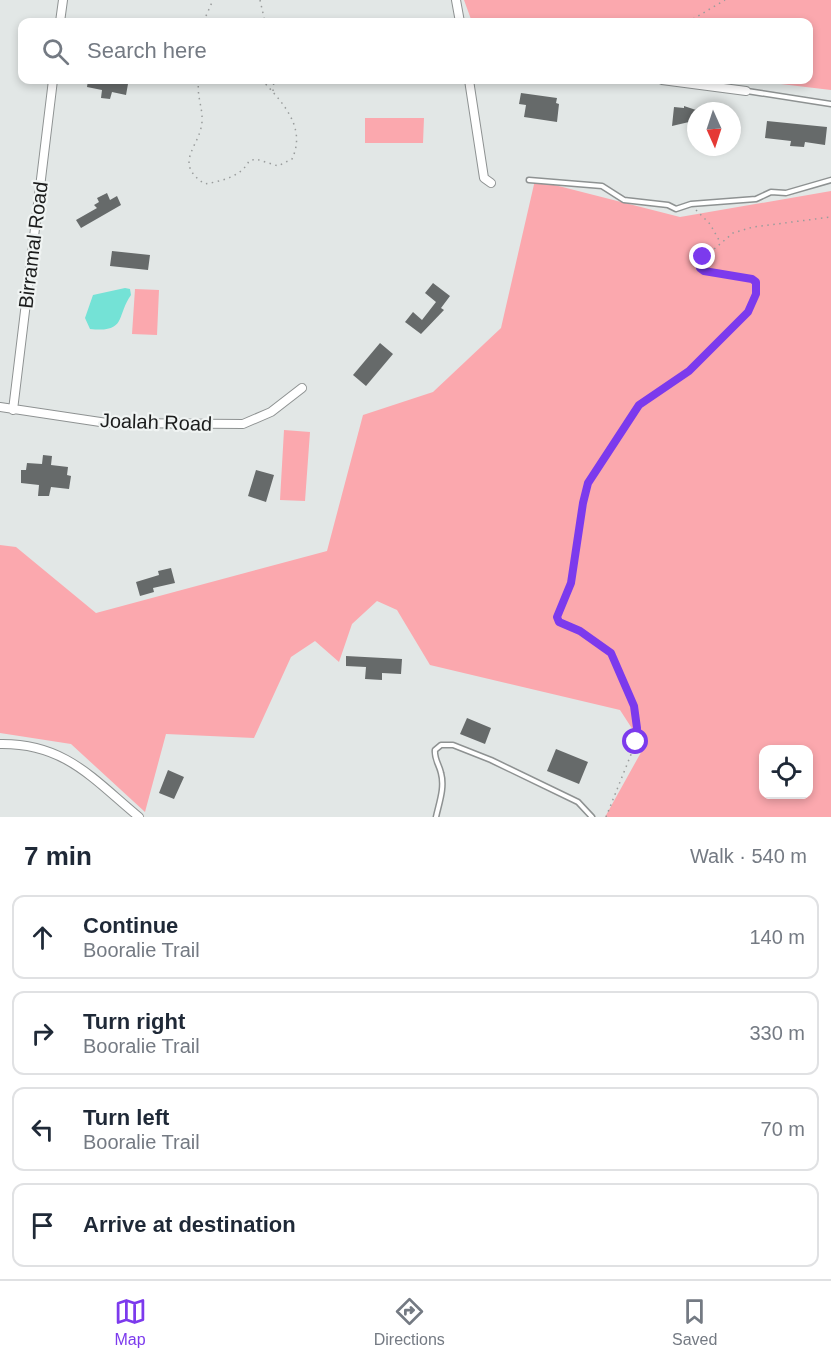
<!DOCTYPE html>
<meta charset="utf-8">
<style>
body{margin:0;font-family:Helvetica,sans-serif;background:#f6f6f7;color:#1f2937}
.controls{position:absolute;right:18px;bottom:18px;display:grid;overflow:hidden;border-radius:12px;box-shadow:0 3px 9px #0003}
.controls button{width:54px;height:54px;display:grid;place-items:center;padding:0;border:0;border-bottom:2px solid #e0e1e3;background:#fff;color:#1f2937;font:30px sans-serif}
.compass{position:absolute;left:687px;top:102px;width:54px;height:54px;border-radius:50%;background:#fff;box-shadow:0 3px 9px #0003;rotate:177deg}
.stop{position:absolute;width:18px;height:18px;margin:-14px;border:4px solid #7c3aed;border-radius:50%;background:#fff}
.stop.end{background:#7c3aed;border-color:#fff;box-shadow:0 2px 6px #0008}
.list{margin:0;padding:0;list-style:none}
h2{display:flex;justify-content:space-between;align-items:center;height:78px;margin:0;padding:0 24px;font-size:26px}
h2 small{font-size:20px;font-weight:400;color:#747a83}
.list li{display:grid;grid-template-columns:39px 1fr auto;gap:18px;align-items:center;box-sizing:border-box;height:84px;margin:0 12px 12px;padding:0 12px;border:2px solid #e0e1e3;border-radius:12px}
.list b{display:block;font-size:22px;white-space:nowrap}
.list p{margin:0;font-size:20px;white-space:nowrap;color:#747a83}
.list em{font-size:20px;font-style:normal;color:#747a83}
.icon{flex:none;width:33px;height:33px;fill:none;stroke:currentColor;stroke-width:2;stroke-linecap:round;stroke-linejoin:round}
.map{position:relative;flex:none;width:831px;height:817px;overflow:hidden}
.search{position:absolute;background:#fff;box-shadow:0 3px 9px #0003;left:18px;right:18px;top:18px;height:66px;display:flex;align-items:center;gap:15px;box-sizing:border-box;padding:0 21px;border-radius:12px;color:#747a83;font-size:22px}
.sheet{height:462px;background:#fff}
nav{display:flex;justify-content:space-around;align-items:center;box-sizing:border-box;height:84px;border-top:2px solid #e0e1e3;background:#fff;font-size:16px;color:#747a83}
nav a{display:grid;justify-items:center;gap:3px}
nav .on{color:#7c3aed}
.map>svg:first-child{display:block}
.green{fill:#fba8ae;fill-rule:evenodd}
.water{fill:#74e2d6}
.building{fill:#666a6a}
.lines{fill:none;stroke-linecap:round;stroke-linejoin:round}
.lane-casing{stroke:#8e9292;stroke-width:7}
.street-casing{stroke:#8e9292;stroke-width:10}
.path{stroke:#999c9c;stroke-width:1.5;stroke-dasharray:1.5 4.5;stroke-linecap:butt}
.lane{stroke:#fff;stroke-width:4}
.street{stroke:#fff;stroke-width:8}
.route{stroke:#7c3aed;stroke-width:8}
.labels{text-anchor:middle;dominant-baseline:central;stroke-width:4.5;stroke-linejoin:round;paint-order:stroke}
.street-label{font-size:20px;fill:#1b1c1c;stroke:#f0f4f3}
</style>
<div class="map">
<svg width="831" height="817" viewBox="0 0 831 817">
<rect width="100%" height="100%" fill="#e2e7e6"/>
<path class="green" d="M464,0H831V90L747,80H808V22H472Z
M365,118H424L423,143H365Z
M535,180L680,217L831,191V817H605L644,747L620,710L430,665L397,610L377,601L352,624L339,662L315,641L291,657L254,738L166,734L145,812L71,744L0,733V545L16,547L96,613L327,551L363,415L433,392L501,328ZM764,750H808V794H764Z
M135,289L159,290L157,335L132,334Z
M284,430L310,432L305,501L280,500Z"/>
<path class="water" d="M125,288L130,289L131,295C116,316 127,333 90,329L85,318L93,295Z"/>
<path class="building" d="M88,80H115V82L128,84L126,95L112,92L110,99L101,98L102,90L87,87Z
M521,93L557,98L556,103L559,104L557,122L524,117L526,105L519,104Z
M684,106L696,110V129H689V122L672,126L674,107L684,108Z
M767,121L827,127L825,145L805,142L804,147L790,146L791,141L765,138Z
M107,193L110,200L117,196L121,205L81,228L76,220L97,208L94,205L99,202L97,198Z
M112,251L150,255L148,270L110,266Z
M433,283L450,296L441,308L444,310L421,334L405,322L413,312L422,320L436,302L425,293Z
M380,343L393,354L366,386L353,375Z
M43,455L52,456L51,465L68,467L67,475L71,476L69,489L51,487L49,496H38L39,485L21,483V470H26L27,463L42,464Z
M256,470L274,475L266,502L248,496Z
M171,568L175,583L153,588L154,592L140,596L136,582L159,575L158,571Z
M346,656L402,659L401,674L382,673V680L365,679L366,667L346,666Z
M467,718L491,728L485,744L460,734Z
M556,749L588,762L579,784L547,771Z
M168,770L184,777L174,799L159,793Z"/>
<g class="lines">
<g class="lane-casing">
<path id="lane" d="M747,91L831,104
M529,180L602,186L624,200L668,205L676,209L691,204L756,199L771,192L786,193L831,180
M436,817C439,803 445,788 441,773C439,764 434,759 435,750L441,745H453L491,760L578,802L592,817"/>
</g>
<g class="street-casing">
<path id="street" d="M456,0L460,22
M60,22L63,0
M469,80L484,178L491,183
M662,80L746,91
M0,407L107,423L243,424L271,412L302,388
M13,410L53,80
M0,744C65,743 93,779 139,817"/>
</g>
<path class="path" d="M260,0L265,22
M206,22V16L213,0
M688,22L725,0
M199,80C196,95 203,107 202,122C200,147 172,163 205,184C221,181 241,177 249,161L256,159L278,166L292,159C307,127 282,102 262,80
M273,91L274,80
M696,210L710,224L720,242
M606,817L636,742L637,728L634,706L611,653L580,631L563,624L557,619L571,583L583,503L589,483L639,405L689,371L748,312L756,293V282C744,272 720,273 704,271L700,268V261L733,233L753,227L831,217"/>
<use href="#lane" class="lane"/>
<use href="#street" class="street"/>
</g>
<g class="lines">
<path class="route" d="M636,742L637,728L634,706L611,653L580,631L559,622L557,617L571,583L583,503L588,483L639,405L689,371L748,312L756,294V282L752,279L704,271L700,268V261L703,257"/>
</g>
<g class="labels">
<g class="street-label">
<text transform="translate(33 245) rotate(-83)">Birramal Road</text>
<text transform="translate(156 422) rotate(2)">Joalah Road</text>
</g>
</g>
</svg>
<div class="controls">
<button><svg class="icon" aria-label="locate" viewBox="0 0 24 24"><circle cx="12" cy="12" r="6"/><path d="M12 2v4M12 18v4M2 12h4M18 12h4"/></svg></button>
</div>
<svg class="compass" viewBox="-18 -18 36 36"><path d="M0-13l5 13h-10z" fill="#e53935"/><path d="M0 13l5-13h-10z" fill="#747a83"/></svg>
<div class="stop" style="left:636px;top:742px"></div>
<div class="stop end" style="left:703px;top:257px"></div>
<div class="search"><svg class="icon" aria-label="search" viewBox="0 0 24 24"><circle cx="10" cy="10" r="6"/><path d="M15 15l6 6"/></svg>Search here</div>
</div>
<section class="sheet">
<h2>7 min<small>Walk · 540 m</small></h2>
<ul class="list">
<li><svg class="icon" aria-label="ahead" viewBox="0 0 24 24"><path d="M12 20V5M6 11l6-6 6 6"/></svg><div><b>Continue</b><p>Booralie Trail</p></div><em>140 m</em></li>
<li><svg class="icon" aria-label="right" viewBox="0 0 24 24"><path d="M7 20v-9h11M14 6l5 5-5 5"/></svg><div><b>Turn right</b><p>Booralie Trail</p></div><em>330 m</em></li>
<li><svg class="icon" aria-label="left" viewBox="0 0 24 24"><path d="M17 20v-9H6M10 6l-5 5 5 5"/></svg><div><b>Turn left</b><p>Booralie Trail</p></div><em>70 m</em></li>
<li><svg class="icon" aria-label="arrive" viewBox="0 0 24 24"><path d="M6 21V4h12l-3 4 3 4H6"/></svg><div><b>Arrive at destination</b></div></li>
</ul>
</section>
<nav>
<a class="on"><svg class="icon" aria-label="map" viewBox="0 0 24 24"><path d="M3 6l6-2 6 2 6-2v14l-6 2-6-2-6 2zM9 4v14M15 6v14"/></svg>Map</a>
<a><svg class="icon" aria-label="directions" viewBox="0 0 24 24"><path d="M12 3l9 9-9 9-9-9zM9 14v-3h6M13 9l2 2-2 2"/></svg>Directions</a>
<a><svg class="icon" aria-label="saved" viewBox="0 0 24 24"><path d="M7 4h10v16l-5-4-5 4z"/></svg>Saved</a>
</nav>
